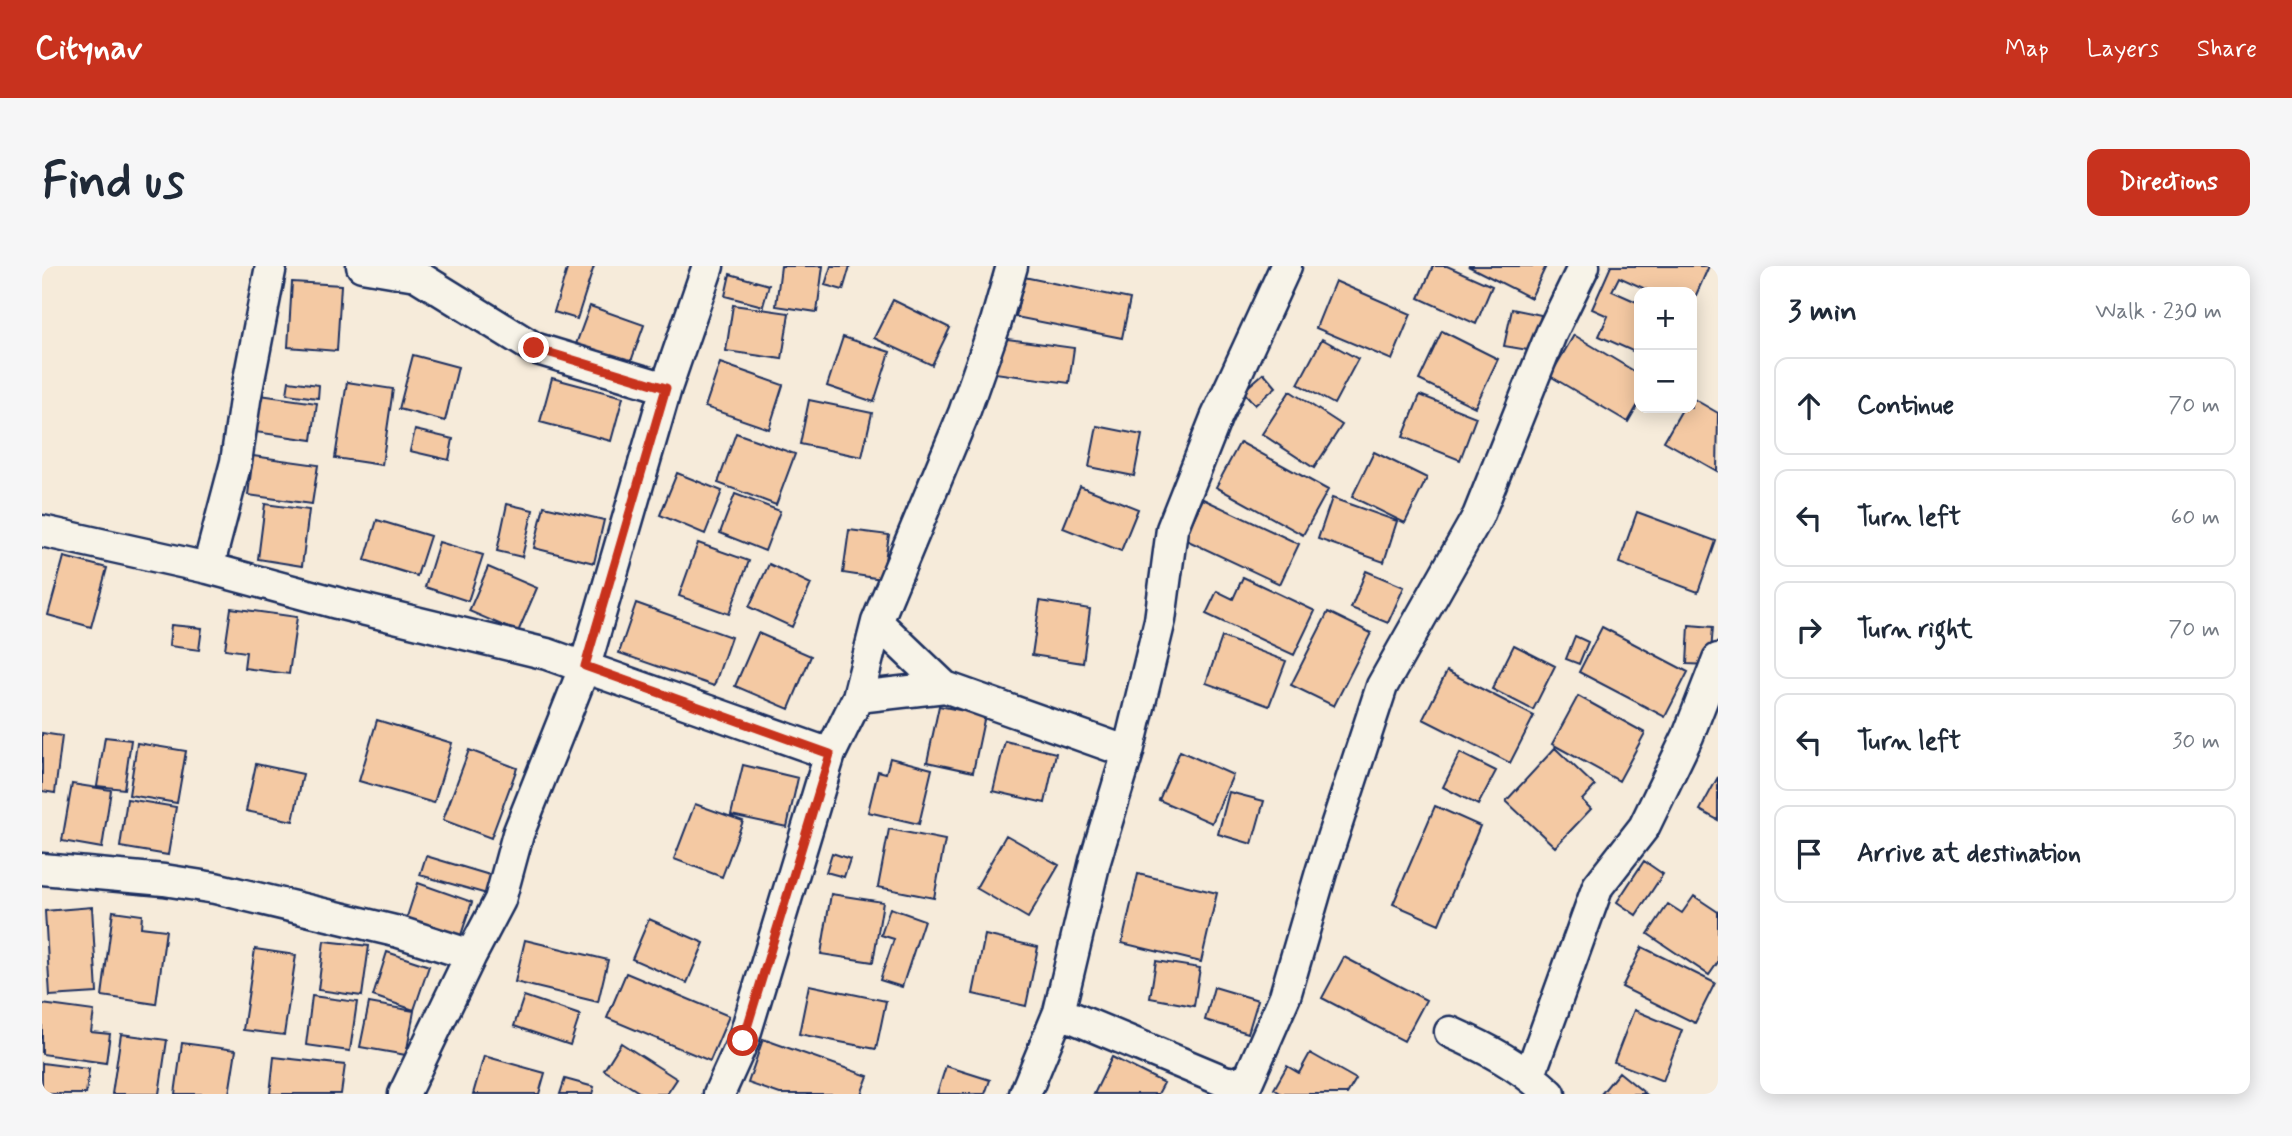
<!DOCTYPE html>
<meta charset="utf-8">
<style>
body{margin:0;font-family:Mynerve,sans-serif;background:#f6f6f7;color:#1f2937}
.controls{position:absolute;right:21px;top:21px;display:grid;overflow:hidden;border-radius:14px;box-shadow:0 4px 18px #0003}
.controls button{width:63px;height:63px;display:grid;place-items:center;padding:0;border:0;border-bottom:2px solid #e0e1e3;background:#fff;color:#1f2937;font:35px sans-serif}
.stop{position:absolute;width:21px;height:21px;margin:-16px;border:5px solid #c8321e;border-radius:50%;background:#fff}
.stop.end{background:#c8321e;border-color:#fff;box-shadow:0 2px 7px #0008}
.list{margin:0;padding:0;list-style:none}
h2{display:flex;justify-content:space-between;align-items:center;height:91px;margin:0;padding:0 28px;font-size:30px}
h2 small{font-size:23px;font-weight:400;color:#747a83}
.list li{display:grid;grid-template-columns:46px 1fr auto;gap:21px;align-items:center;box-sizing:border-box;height:98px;margin:0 14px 14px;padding:0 14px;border:2px solid #e0e1e3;border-radius:14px}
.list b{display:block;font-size:26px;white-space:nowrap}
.list em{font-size:23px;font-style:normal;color:#747a83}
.icon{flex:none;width:38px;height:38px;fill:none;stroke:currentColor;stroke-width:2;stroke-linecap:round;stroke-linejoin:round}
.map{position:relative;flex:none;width:1676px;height:828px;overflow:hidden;border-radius:14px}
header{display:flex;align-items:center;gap:42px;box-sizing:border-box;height:98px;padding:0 35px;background:#c8321e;color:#fff}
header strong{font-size:33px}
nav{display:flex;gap:38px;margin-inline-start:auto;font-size:24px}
.intro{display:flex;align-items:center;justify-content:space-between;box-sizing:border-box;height:168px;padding:0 42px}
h1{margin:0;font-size:49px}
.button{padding:18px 32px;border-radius:14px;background:#c8321e;color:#fff;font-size:24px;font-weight:700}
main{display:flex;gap:42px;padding:0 42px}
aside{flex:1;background:#fff;border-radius:14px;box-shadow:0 4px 18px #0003}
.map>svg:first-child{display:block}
.building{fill:#f4c9a3;stroke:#1b2f5e;stroke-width:2}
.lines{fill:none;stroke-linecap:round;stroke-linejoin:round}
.minor-casing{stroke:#1b2f5e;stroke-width:35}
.minor{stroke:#f7f3e8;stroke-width:30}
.route{stroke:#c8321e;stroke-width:9}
</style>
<header>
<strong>Citynav</strong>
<nav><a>Map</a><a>Layers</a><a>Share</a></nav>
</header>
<div class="intro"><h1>Find us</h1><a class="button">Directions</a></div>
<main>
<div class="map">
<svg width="1676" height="828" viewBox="0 0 1676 828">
<rect width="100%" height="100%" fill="#f6ebda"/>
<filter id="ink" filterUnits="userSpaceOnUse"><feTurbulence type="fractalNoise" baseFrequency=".0143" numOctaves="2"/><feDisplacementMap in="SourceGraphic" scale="14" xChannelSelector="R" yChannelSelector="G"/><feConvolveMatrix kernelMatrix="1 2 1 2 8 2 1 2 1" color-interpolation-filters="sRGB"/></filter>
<g filter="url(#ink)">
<path class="building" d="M526,0H552L535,53L512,46Z
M739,0H781L775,46L734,40Z
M789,0H808L801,24L783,19Z
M1391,0H1405L1450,20L1434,58L1377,32Z
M1426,0H1504L1489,32Z
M1569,0H1667L1650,38V26H1610L1577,11L1570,25L1597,37V88L1557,70L1566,50L1550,43Z
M688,8L727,19L721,40L683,30Z
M982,11L1088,33L1080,72L974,51Z
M1293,15L1369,48L1350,94L1274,62Z
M250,16L299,19L295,85L246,81Z
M851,34L908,62L890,99L832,72Z
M691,39L747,47L740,93L684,85Z
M548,40L602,59L587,101L533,81Z
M1470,43L1499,49L1492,85L1462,80Z
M1400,65L1456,93L1433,141L1377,114Z
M1532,69L1597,108V137L1586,156L1508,110Z
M801,71L848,86L832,136L785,120Z
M958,72L1032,82L1027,117L953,107Z
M1280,73L1316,93L1292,138L1256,118Z
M371,89L416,101L403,155L357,143Z
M678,97L741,119L727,163L663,141Z
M1222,107L1234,121L1213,139L1201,125Z
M510,112L581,131L569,175L498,156Z
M247,115L277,119L276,132L245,128Z
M305,116L351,123L340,199L293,192Z
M1248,125L1300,159L1272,202L1220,168Z
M218,129L275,137L270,174L213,166Z
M1378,129L1434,151L1418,194L1361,171Z
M1650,132L1676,147L1675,205L1622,175L1641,142H1650Z
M767,134L830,147L820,191L758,178Z
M1055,160L1100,169L1092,210L1047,201Z
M373,164L411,173L407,194L368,185Z
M694,167L753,188L734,239L676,217Z
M1198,176L1286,224L1261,269L1174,221Z
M1332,186L1385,212L1363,257L1310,231Z
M211,190L276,199L270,238L206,229Z
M635,207L680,225L663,268L618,249Z
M1038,220L1096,243L1079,285L1021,262Z
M693,228L738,245L723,285L678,267Z
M1290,232L1355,255L1342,296L1276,273Z
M1161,233L1257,278L1238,318L1142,273Z
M223,238L267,244L260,300L216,293Z
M465,238L491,244L480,291L455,285Z
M502,240L562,254L552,297L492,282Z
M1595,246L1674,275L1656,326L1577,297Z
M335,254L388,270L375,310L323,294Z
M807,264L847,269L840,313L801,307Z
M397,276L441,289L426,335L383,321Z
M656,277L707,295L687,348L637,330Z
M22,291L65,302L49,361L6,349Z
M727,298L769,318L750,361L707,341Z
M446,301L495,322L476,366L427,345Z
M1324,305L1362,321L1346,357L1309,342Z
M1201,311L1273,345L1252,389L1164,348L1175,325L1191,333Z
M998,335L1048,343L1041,397L990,389Z
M594,337L689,371L672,420L577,387Z
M189,342L255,351L247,408L202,402L204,386L183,383Z
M1286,346L1329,367L1292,440L1249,419Z
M129,359L160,362L157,384L127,380Z
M1647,359L1671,361L1668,399L1645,398Z
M1560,361L1646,406L1623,451L1537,406Z
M716,367L769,390L747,443L693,420Z
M1533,370L1546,376L1537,398L1524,393Z
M1180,371L1244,395L1227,440L1164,417Z
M1472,379L1513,400L1491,444L1450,423Z
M1405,405L1492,450L1468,497L1381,453Z
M1536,430L1603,467L1577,515L1510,478Z
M897,440L943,449L931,506L885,496Z
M335,454L410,477L392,537L317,515Z
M0,467L20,470L13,527L0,525Z
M63,471L89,474L82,523L55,520Z
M963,475L1014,487L1003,537L951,525Z
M95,477L144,485L135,537L87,529Z
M1513,482L1553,520L1540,534L1549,543L1513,581L1464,535Z
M427,484L475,502L449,572L401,554Z
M1138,485L1191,509L1170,557L1117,534Z
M1418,487L1454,505L1436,539L1401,521Z
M848,492L890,503L877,558L826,546L836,505L844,507Z
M214,498L261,508L251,555L204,545Z
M701,499L756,512L745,561L689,549Z
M1676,511V554L1658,544Z
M30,518L69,524L60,582L20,575Z
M1187,526L1222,535L1210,578L1176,568Z
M85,533L134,541L126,589L78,581Z
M653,538L701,555L680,611L632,593Z
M1393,540L1438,560L1397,658L1351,638Z
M847,563L903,574L892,632L836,621Z
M964,569L1017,599L986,652L934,622Z
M790,587L808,593L802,611L784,606Z
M384,590L451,610L445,628L378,609Z
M1602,595L1621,608L1594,649L1575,636Z
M1096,608L1175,627L1159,696L1080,677Z
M376,617L430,636L418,672L364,654Z
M789,628L841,636L831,696L779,688Z
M1652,630L1676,646V696L1667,709L1606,668L1626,638L1640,647Z
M50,641L55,727L8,730L3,645Z
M848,642L882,654L860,721L838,714L852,673L839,669Z
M71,645L100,649L99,661L124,664L114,738L60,730Z
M607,653L662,677L645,717L590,693Z
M943,669L996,681L984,740L931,728Z
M483,674L566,694L556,736L473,716Z
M282,675L327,680L320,730L276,724Z
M1600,681L1673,717L1653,757L1580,721Z
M213,683L254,689L242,769L201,764Z
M345,686L387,700L372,744L331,730Z
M1302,691L1384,734L1362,775L1280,732Z
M1114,695L1158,702L1152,740L1108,732Z
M584,707L687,750L668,795L565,752Z
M767,719L844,735L834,783L757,768Z
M1172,721L1216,734L1206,767L1163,754Z
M270,730L315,736L308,785L264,779Z
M482,730L538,749L528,779L472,760Z
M327,737L372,745L364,789L318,781Z
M0,738L52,745L49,766L68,768L64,797L0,788Z
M1592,744L1640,764L1621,815L1572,796Z
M79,768L125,774L117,828H70Z
M721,773L826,810L819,828H738L706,817Z
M140,777L194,784L187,828H133Z
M579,777L635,813L625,828H600L562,804Z
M1268,787L1314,813L1305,828H1240L1232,823L1245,800L1257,807Z
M442,790L503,807L497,828H431Z
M232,791L303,799L299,828H228Z
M1070,791L1122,817L1116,828H1052Z
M0,797L47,803L44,828H0Z
M904,800L948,814L943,828H895Z
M1577,806L1604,828H1559Z
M523,813L552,821L550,828H518Z"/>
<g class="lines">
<g class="minor-casing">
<path id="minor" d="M320,0L374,9L492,82L624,122
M0,265L166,302L295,337L505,388L788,488
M166,302L194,196L203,134L229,0
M835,356L903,421L1086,486
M816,431L903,421
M0,603L122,614L173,622L357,666L429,689
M1017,746L1182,815L1194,817L1207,811
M1408,766C1446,783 1477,799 1508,828
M1488,808L1556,620L1602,561L1646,470L1676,393
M362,828L429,689L458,634L476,568L543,400L624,122L666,0
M677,828L701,775L788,488L816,431L835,356L922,147L954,56L970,0
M983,828L1017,746L1053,595L1086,486L1118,354L1130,263L1174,152L1244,0
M1200,828L1243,730L1280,603L1340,420L1436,250L1509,68L1542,0"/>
</g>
<use href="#minor" class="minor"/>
</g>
</g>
<g class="lines" filter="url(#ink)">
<path class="route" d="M492,82L624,122L543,400L788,488L701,775"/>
</g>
</svg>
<div class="controls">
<button>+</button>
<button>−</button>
</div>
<div class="stop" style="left:701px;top:775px"></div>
<div class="stop end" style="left:492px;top:82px"></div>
</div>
<aside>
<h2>3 min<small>Walk · 230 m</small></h2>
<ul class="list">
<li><svg class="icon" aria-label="ahead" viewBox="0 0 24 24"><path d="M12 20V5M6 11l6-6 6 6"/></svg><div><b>Continue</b></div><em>70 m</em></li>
<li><svg class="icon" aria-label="left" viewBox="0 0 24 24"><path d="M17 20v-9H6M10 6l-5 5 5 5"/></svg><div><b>Turn left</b></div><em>60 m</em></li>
<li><svg class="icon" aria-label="right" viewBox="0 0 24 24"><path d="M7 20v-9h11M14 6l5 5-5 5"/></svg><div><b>Turn right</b></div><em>70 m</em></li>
<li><svg class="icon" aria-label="left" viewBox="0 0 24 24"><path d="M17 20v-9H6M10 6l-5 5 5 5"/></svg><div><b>Turn left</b></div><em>30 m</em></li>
<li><svg class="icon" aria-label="arrive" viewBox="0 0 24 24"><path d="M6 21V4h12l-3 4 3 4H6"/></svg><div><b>Arrive at destination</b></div></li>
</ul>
</aside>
</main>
